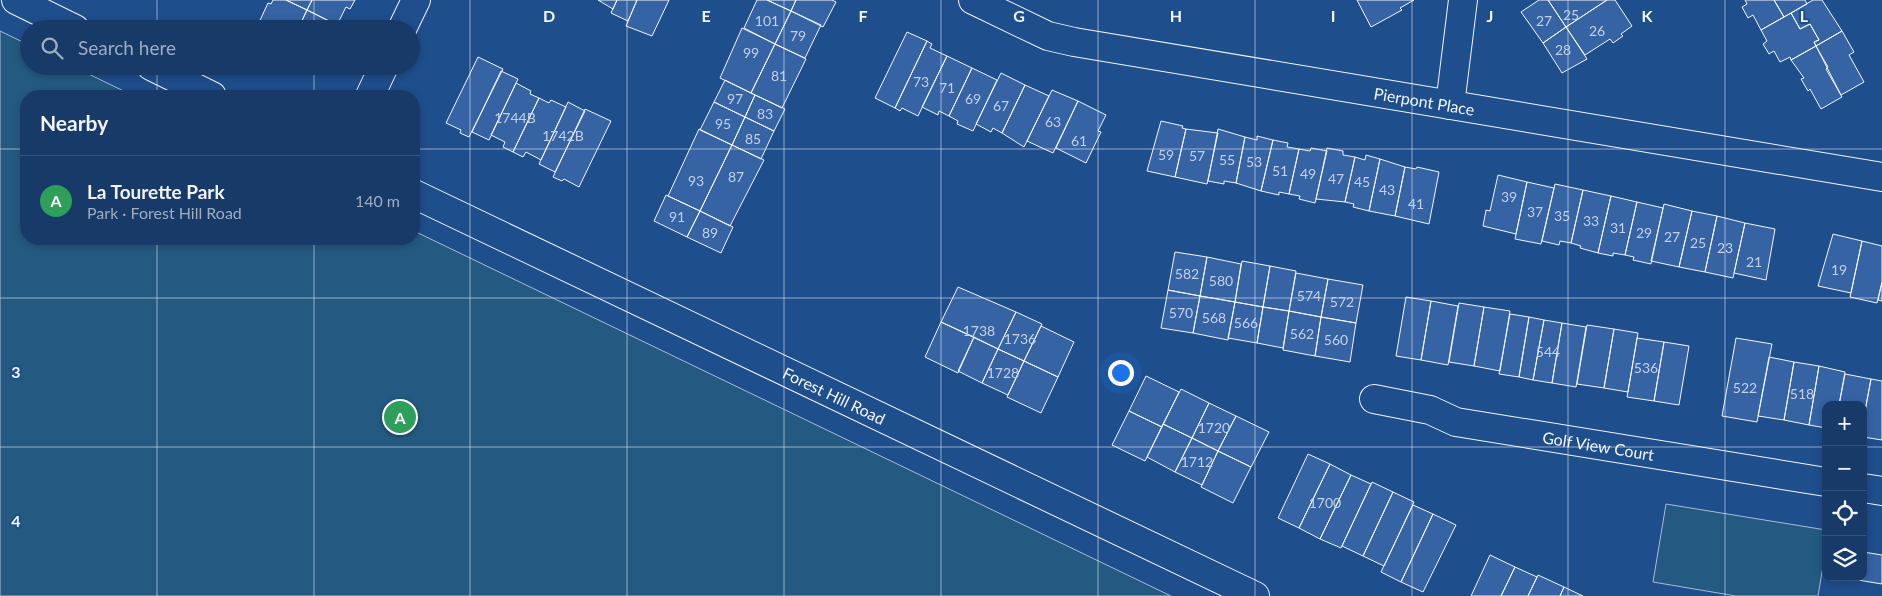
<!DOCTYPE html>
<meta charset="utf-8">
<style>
body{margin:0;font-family:Lato,sans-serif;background:#20416f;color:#f1f3f6}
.controls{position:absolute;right:15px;bottom:15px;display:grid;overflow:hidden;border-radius:10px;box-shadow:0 2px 8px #0003}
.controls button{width:45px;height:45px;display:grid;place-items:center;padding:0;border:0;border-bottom:1px solid #36547d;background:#173a69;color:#f1f3f6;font:25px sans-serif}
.you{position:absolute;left:1120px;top:372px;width:18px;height:18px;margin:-12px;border:4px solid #fff;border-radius:50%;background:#1a73e8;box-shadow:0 0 0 8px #1a73e833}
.badge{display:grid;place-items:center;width:32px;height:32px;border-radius:50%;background:#ffb74d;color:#fff;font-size:16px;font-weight:700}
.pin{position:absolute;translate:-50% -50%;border:2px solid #fff;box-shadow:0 1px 5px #0006}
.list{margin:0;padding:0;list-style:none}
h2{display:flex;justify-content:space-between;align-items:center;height:65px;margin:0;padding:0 20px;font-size:21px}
h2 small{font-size:16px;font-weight:400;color:#9eadc0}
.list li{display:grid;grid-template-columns:32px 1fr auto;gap:15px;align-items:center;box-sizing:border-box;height:90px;padding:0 20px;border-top:1px solid #36547d}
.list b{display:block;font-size:19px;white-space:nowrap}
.list p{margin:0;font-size:16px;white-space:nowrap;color:#9eadc0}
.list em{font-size:16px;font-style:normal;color:#9eadc0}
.icon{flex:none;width:28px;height:28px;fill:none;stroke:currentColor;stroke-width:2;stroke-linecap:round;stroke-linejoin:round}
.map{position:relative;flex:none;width:1882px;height:596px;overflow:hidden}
.search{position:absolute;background:#173a69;box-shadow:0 2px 8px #0003;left:20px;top:20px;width:400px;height:55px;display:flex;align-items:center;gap:12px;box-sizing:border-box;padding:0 18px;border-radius:28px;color:#9eadc0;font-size:19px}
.panel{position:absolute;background:#173a69;box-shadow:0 2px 8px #0003;left:20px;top:90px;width:400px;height:155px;border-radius:20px}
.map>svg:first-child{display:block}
.green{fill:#245a82;stroke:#a8bbd7}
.building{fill:#3563a3;stroke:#f2f6ff}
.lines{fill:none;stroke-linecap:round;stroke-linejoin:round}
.minor-casing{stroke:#f2f6ff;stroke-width:30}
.minor{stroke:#1f4e8c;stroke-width:28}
.grid{fill:none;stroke:#f2f6ff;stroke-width:1;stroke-opacity:0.55}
.labels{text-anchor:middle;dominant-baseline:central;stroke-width:4;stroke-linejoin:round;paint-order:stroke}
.number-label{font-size:14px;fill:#c3d1e8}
.street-label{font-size:16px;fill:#f2f6ff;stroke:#1f4e8c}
.grid-label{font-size:16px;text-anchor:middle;font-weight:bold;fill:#f2f6ff;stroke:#1f4e8c;stroke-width:4;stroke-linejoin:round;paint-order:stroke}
</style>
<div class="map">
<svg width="1882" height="596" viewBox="0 0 1882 596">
<rect width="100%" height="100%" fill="#1f4e8c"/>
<path class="green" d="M0,31L29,45V66H72L134,96H26V239H414V231L1171,596H0Z
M1666,504L1826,530V548L1818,596H1736L1653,582Z"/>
<path class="building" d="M273,0H286L307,10L298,29H256L268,3L271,4Z
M286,0H312L307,10Z
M312,0H355L350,9L346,7L337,25L307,10Z
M598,0H617L613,9Z
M617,0H637L628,21L611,13Z
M637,0H669L652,36L626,26Z
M757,0H767L791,11L775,44L744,28Z
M767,0H796L791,11Z
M796,0H832L836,2L823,27L791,11Z
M1357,0H1414L1400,8L1402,10L1371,27Z
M1539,0H1548L1566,27L1543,43L1521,12Z
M1548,0H1607L1566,27Z
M1607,0H1615L1632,26L1621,34L1623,36L1613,43L1610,39L1585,55L1566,27Z
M1745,0H1774L1784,17L1761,30L1753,15L1748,18L1742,7L1747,4Z
M1774,0H1805L1807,4L1784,17Z
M1813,0H1822L1842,31L1816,46L1814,42L1819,40L1810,24L1800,29L1791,13Z
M307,10L337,25L335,29H298Z
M791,11L821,25L805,58L775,44Z
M1791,13L1800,29L1810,24L1819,40L1814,42L1816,46L1791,60L1790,57L1780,62L1774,51L1769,54L1763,44L1767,41L1761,30Z
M1566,27L1587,59L1562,73L1543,43Z
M742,28L775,44L751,93L720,78Z
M1842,31L1854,52L1849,55L1864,82L1841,95L1816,46Z
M907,32L927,41L895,108L875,98Z
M927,41L932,44L930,48L947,56L918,116L902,108L900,111L895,108Z
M775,44L806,59L782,108L751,93Z
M1816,46L1828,67L1826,69L1842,97L1821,109L1810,89L1808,91L1801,79L1804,78L1791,60Z
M947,56L972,68L949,116L939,111L938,115L922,107Z
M478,57L503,69L469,137L460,133L461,130L446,123Z
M972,68L997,80L973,131L957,124L958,121L949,116Z
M501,71L518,79L489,140L472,132Z
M1001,73L1025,85L1002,133L993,128L991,132L976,124Z
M725,80L755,95L745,117L714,102Z
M516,83L531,91L530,94L539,98L513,152L503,147L505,142L491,135Z
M1025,85L1049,96L1024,147L1002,133Z
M1052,90L1078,101L1053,153L1027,141Z
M755,95L785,109L774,131L745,117Z
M539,98L549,103L551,100L566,107L541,160L526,152L523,157L513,152Z
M1078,101L1106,115L1098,131L1101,132L1086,163L1056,148Z
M568,102L585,111L555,172L539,164Z
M714,102L745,117L732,145L700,130Z
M585,109L611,121L579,187L564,179L562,181L553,177Z
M745,117L774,131L761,159L732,145Z
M1161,121L1183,126L1182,128L1186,129L1175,177L1147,171Z
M699,129L732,145L700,211L668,196Z
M1186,129L1218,133L1207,184L1175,177Z
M1218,129L1245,137L1236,183L1224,181V184L1208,181Z
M1257,136L1273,140L1261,191L1236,183L1245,137L1257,140Z
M1273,140L1288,143L1287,147L1299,149L1289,194L1279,192V195L1261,191Z
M732,145L764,160L730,226L700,211Z
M1311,148L1327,151L1315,203L1299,199L1300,196L1289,194L1299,149L1310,151Z
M1327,148L1343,151V155L1355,157L1345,202L1316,199Z
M1366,155L1380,159L1369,211L1353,207L1354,204L1345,202L1355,157L1365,160Z
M1380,159L1405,167L1395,216L1369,211Z
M1405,167L1416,169L1417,167L1439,172L1429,224L1395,216Z
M1498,175L1527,182L1516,234L1483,226L1486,210L1490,211Z
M1527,182L1554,188L1541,244L1515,239Z
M1555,184L1583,190L1571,243L1560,241L1559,245L1542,241Z
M1583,190L1611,196L1598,253L1580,248L1581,246L1571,243Z
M666,195L700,211L687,237L654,221Z
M1611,196L1637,202L1625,255L1613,253V256L1598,253Z
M1637,202L1663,208L1651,264L1633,260L1634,257L1625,255Z
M1664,204L1692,211L1679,267L1651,261Z
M700,211L733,227L721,253L687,237Z
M1692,211L1717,216L1705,272L1679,267Z
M1717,216L1745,223L1733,278L1705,272Z
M1745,223L1775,229L1766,280L1734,273Z
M1833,234L1862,241L1851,293L1818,286Z
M1862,241L1882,246V282L1877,303L1850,297Z
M1175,252L1207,257L1200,296L1168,290Z
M1207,257L1241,264L1235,302L1200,296Z
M1242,261L1270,266L1263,307L1235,302Z
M1270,266L1296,271L1289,311L1263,307Z
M1296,273L1328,279L1321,317L1289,311Z
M1328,279L1363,285L1356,323L1321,317Z
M1882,282V301L1878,300Z
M958,287L1016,312L998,349L941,322Z
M1168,290L1200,296L1193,333L1161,328Z
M1200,296L1235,302L1228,340L1193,333Z
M1406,297L1431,301L1421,360L1396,356Z
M1431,301L1458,306L1448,365L1421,360Z
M1235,302L1263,307L1257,343L1228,338Z
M1459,303L1484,307L1474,366L1449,362Z
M1263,307L1289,311L1283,348L1257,343Z
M1484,307L1510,311L1500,371L1474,366Z
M1289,311L1321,317L1315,356L1283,350Z
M1016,312L1042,324L1024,361L998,349Z
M1510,314L1529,317L1519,377L1499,374Z
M1321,317L1356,323L1350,362L1315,356Z
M1529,317L1544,320L1533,380L1519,377Z
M1544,320L1562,323L1552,383L1533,380Z
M941,322L974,337L958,373L925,357Z
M1562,323L1586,327L1576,387L1552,383Z
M1587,325L1614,329L1604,388L1577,384Z
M1041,326L1074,342L1058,377L1024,361Z
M1614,329L1638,333L1628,392L1604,388Z
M974,337L998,349L982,383L958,371Z
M1637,338L1664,342L1654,401L1627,397Z
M1736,338L1772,344L1757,422L1722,416Z
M1664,342L1689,346L1679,405L1654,401Z
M998,349L1024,361L1008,395L982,383Z
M1769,357L1794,362L1784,420L1758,416Z
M1024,361L1058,377L1041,413L1007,397Z
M1794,362L1819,366L1809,425L1784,420Z
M1819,366L1845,372L1839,405H1826V428L1809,425Z
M1845,374L1871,379L1863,422V405H1839Z
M1146,376L1179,392L1162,427L1129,411Z
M1871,379L1882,381V440L1863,437V422Z
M1181,389L1209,403L1192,438L1163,424Z
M1209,403L1236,416L1218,451L1192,438Z
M1129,411L1162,427L1145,461L1112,445Z
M1236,416L1269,432L1251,467L1218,451Z
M1163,424L1192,438L1175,472L1147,457Z
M1192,438L1218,451L1202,485L1175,472Z
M1218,451L1251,467L1233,503L1201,487Z
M1308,454L1330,464L1299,528L1278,518Z
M1330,464L1351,475L1320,539L1299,528Z
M1351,475L1371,484L1341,548L1320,539Z
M1372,482L1393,492L1363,556L1342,546Z
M1393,492L1414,502L1384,566L1363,556Z
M1413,505L1433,514L1401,582L1381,572Z
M1433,514L1456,525L1423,592L1401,582Z
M1863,552L1882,555V584L1858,580L1859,577H1863Z
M1490,555L1515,567L1501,596H1471Z
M1515,567L1537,577L1528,596H1501Z
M1538,575L1564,587L1560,596H1528Z
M1564,587L1583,596H1560Z"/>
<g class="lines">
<g class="minor-casing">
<g id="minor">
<path d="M16,0L75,29"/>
<path id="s1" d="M973,0L1048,36L1074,42L1882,177"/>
<path d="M402,29L416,0"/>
<path d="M151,66L212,96"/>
<path d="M370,96L384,66"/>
<path d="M1450,105L1463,0"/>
<path id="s2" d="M414,194L1255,596"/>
<path id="s3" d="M1374,399L1430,410L1456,422L1826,482"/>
<path d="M1863,488L1882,491"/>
</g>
</g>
<use href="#minor" class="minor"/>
</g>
<path class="grid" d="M157,0V29M314,0V29M470,0V596M627,0V596M784,0V596M941,0V596M1098,0V596M1255,0V596M1412,0V596M1568,0V596M1725,0V596M157,66V96M314,66V96M0,149H26M414,149H1882M157,239V596M314,239V596M0,298H1882M0,447H1826M1863,447H1882"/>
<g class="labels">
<g class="number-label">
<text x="1571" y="14">25</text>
<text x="767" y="20">101</text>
<text x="1544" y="20">27</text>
<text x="1597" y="30">26</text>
<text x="798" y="35">79</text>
<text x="1563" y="49">28</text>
<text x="751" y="52">99</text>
<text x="779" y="75">81</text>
<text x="921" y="81">73</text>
<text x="947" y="87">71</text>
<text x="735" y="98">97</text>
<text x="973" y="98">69</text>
<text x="1001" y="105">67</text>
<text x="765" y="113">83</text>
<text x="515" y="117">1744B</text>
<text x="1053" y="121">63</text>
<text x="723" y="123">95</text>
<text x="563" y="135">1742B</text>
<text x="753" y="138">85</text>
<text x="1079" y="140">61</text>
<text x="1166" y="154">59</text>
<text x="1197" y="155">57</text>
<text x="1227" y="159">55</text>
<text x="1254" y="161">53</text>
<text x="1280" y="170">51</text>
<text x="1308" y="173">49</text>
<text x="736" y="176">87</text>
<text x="1336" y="178">47</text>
<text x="696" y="180">93</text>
<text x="1362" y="181">45</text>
<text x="1387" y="189">43</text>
<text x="1509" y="196">39</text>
<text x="1416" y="203">41</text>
<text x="1535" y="211">37</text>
<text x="1562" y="215">35</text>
<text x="677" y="216">91</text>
<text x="1591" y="220">33</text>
<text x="1618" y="227">31</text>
<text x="710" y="232">89</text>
<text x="1644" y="232">29</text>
<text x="1672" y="236">27</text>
<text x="1698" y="242">25</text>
<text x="1725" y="247">23</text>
<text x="1754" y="261">21</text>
<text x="1839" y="269">19</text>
<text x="1187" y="273">582</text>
<text x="1221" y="280">580</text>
<text x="1309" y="295">574</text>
<text x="1342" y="301">572</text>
<text x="1181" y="312">570</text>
<text x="1214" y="317">568</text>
<text x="1246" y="322">566</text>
<text x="979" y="330">1738</text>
<text x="1302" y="333">562</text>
<text x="1020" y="338">1736</text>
<text x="1336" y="339">560</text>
<text x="1548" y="351">544</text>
<text x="1646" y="367">536</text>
<text x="1003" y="372">1728</text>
<text x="1745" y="387">522</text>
<text x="1802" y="393">518</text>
<text x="1214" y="427">1720</text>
<text x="1197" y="461">1712</text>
<text x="1325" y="502">1700</text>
</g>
<g class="street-label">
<text stroke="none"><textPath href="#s1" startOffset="465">Pierpont Place</textPath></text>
<text stroke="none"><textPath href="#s2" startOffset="466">Forest Hill Road</textPath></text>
<text stroke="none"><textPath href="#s3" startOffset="230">Golf View Court</textPath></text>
</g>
</g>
<g class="grid-label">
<text x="549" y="22">D</text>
<text x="706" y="22">E</text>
<text x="863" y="22">F</text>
<text x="1019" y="22">G</text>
<text x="1176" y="22">H</text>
<text x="1333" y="22">I</text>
<text x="1490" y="22">J</text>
<text x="1647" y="22">K</text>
<text x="1804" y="22">L</text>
<text x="16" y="378">3</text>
<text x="16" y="527">4</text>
</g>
</svg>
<div class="controls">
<button>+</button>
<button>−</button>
<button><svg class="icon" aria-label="locate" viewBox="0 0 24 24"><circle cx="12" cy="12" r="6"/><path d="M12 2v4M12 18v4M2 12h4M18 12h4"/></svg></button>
<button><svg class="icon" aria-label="layers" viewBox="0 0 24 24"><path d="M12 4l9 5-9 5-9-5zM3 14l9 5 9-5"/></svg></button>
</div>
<div class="you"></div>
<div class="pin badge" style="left:400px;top:417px;background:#2e9e5b">A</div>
<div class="search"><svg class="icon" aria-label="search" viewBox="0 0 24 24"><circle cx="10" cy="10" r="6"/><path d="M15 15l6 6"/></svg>Search here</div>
<section class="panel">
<h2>Nearby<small></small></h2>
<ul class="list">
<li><span class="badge" style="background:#2e9e5b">A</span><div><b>La Tourette Park</b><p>Park · Forest Hill Road</p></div><em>140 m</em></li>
</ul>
</section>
</div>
